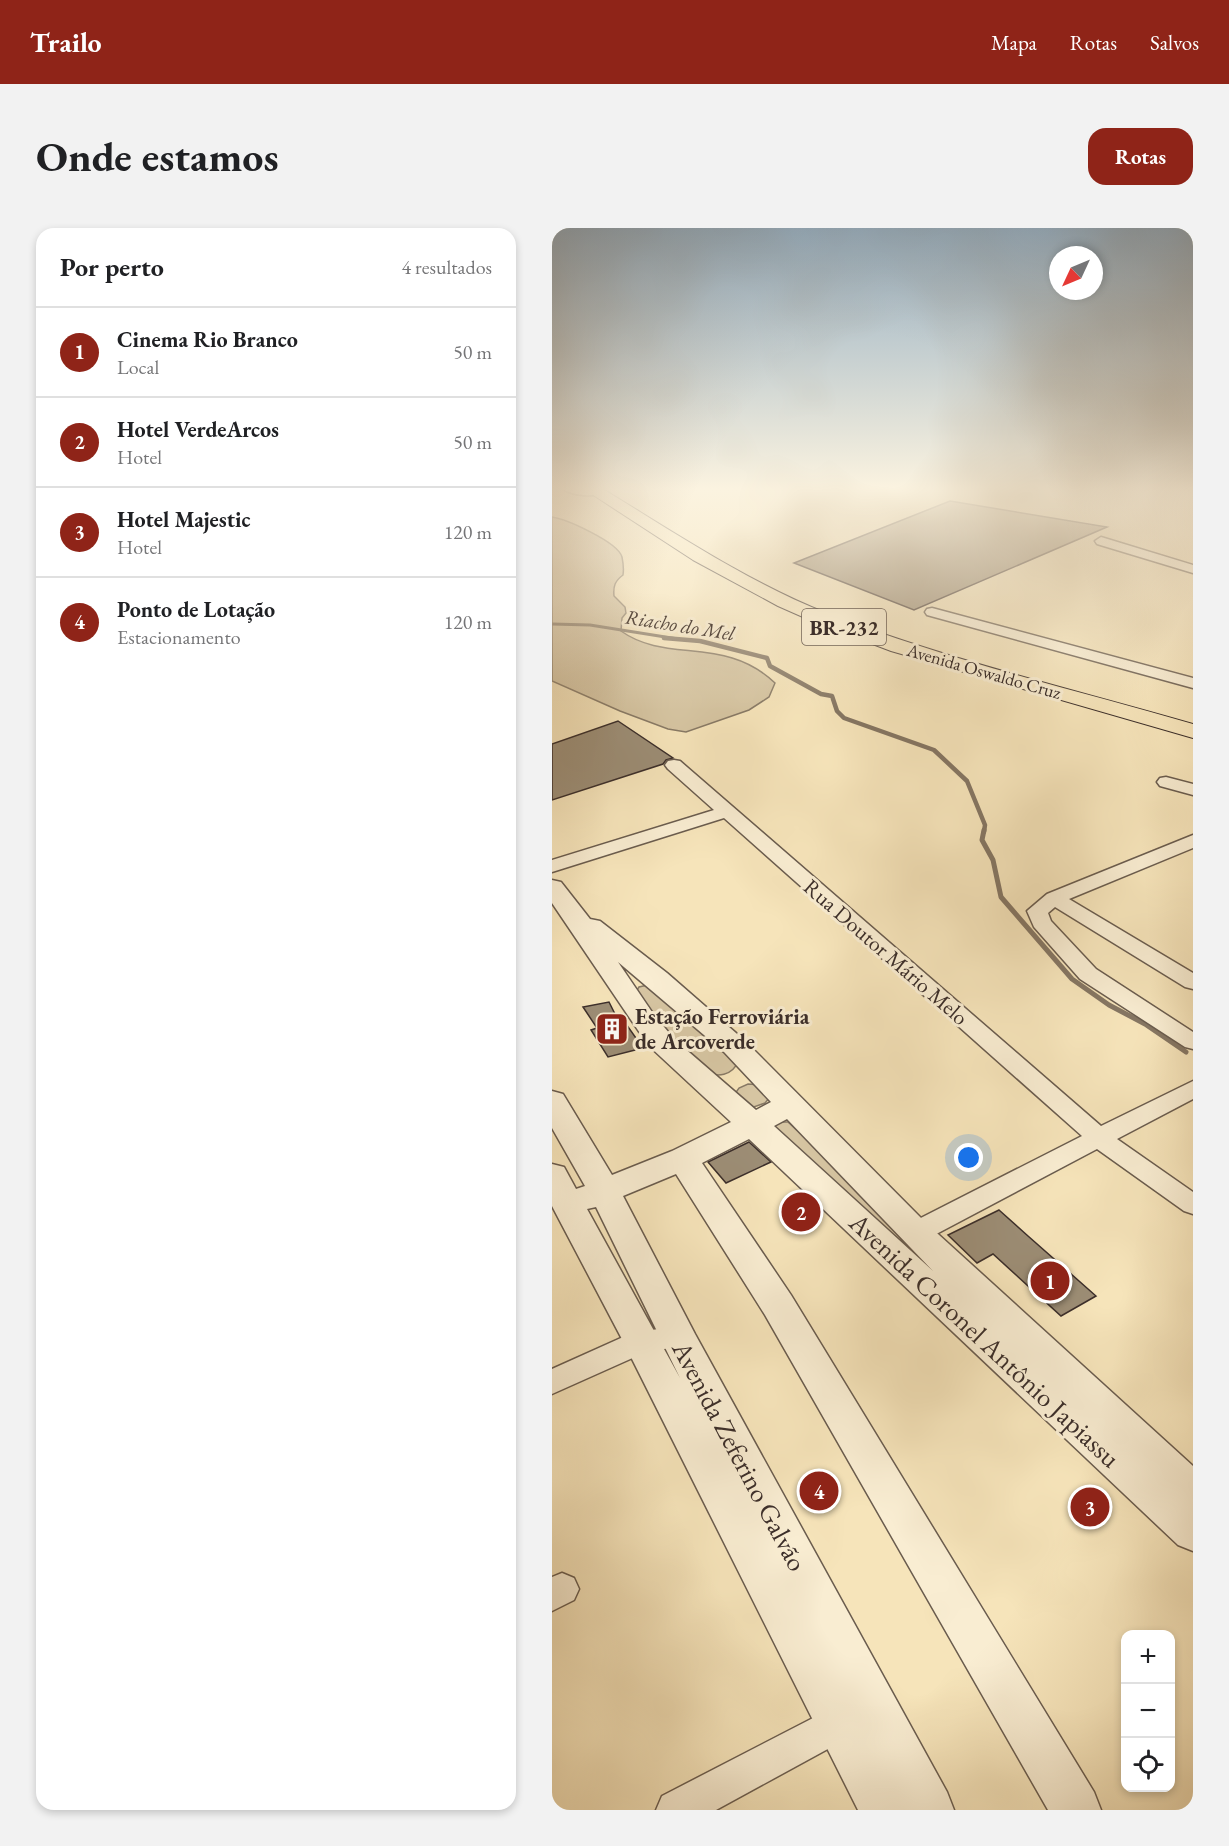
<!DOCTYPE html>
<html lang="pt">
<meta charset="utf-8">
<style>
body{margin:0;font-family:"EB Garamond",serif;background:#f2f2f2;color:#202124}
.controls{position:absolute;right:18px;bottom:18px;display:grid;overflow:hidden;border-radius:12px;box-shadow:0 3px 9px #0003}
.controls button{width:54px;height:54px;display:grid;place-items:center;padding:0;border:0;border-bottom:2px solid #e0e0e0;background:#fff;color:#202124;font:30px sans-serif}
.compass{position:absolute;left:497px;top:18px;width:54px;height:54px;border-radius:50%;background:#fff;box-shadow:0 3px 9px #0003;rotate:226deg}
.you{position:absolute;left:417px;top:930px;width:21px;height:21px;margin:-15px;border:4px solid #fff;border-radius:50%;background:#1a73e8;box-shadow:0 0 0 9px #1a73e833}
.badge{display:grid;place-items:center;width:39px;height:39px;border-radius:50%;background:#8f2418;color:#fff;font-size:20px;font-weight:700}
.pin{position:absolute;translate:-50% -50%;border:3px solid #fff;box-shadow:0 2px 6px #0006}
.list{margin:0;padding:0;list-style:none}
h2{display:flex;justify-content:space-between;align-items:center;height:78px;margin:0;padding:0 24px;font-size:26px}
h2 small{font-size:20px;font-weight:400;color:#757577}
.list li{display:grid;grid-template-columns:39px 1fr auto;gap:18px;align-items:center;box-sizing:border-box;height:90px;padding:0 24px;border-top:2px solid #e0e0e0}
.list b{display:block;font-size:22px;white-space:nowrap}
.list p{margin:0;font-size:20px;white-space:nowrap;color:#757577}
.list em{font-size:20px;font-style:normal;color:#757577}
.icon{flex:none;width:33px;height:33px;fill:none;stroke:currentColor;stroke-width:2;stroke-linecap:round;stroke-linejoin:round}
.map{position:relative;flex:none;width:641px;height:1582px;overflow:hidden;border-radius:18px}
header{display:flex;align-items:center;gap:36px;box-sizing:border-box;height:84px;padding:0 30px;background:#8f2418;color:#fff}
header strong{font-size:28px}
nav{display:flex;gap:33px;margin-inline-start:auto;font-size:21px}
.intro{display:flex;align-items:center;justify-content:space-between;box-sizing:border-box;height:144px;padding:0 36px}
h1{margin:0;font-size:42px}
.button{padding:15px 27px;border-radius:18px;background:#8f2418;color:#fff;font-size:21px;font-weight:700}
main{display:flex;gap:36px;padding:0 36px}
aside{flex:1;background:#fff;border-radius:18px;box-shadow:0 3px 9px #0003}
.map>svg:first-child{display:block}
.green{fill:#d6c5a2;stroke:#887a66;stroke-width:1.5}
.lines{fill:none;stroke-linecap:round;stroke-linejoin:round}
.stream-far2{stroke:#857663;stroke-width:3}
.stream-far1{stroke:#857663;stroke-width:4.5}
.stream{stroke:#857663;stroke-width:5}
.building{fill:#9c8d75;stroke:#3b2e2a;stroke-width:1.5}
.minor-casing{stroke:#6a5c4e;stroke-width:3}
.tertiary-casing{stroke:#6a5c4e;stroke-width:3}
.trunk-casing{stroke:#3b2e2a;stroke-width:2}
.minor{fill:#f9edd2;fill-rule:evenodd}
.tertiary{fill:#f9edd2;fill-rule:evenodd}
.trunk{fill:#f6e4ba;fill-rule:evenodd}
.labels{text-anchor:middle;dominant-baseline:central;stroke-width:6;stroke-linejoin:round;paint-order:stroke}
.far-street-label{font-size:18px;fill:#3b2e2a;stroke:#f9edd2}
.far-water-label{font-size:20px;font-style:italic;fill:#5a4c42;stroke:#f9edd2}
.shield{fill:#f9edd2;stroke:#74675c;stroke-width:1.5}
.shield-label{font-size:21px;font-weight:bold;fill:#3b2e2a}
.street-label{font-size:22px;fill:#3b2e2a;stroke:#f9edd2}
.poi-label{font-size:22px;font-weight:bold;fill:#3b2e2a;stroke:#f9edd2;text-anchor:start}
.near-street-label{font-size:27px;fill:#3b2e2a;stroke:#f9edd2}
</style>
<header>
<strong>Trailo</strong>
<nav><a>Mapa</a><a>Rotas</a><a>Salvos</a></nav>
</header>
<div class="intro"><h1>Onde estamos</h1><a class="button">Rotas</a></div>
<main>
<aside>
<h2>Por perto<small>4 resultados</small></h2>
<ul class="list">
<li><span class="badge">1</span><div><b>Cinema Rio Branco</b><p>Local</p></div><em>50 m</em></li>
<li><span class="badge">2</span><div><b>Hotel VerdeArcos</b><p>Hotel</p></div><em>50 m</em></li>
<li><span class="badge">3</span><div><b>Hotel Majestic</b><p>Hotel</p></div><em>120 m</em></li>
<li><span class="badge">4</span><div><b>Ponto de Lotação</b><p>Estacionamento</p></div><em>120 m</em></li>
</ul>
</aside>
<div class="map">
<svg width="641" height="1582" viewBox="0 0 641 1582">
<rect width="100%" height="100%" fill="#f6e4ba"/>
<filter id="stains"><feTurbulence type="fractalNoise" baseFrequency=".00333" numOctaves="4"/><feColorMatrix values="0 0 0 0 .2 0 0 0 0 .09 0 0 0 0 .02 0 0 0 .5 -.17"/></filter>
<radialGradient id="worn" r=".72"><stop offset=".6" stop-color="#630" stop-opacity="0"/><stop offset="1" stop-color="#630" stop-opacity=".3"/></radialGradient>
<path class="green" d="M0,289C14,291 66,314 70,329C71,334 72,341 71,347C63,353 61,358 62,368L73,379L74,385L70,390L69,403C115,436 173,407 223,455L217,469L197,482L134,504L116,501L68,483L0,453Z
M100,756L187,832C180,849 166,849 150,844L83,766L87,759Z
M196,856L209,857L218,869L213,875L199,880L182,867L187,860Z
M223,894H236L582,1215L217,903Z"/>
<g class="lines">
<path class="stream-far2" d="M0,396L38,397L126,411"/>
<path class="stream-far1" d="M112,410L148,413L215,430L218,438L269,466L280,468L285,483L292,490L382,522L415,553L433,597L432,604"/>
<path class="stream" d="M432,602L430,612L441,632L449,669L520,751L557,777L593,796L634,824"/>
</g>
<path class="building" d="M398,273L555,299L362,382L242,335Z
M66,493L121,530L114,532L111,536L0,572V516Z
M57,774L67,794L72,793L91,820L56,829L39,802L45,800L31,779Z
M197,914L219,934L174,955L156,934Z
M447,982L476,1008L544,1068L509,1088L441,1026L425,1035L396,1007Z"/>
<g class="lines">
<g class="minor-casing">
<path id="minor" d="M11,261H47L51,264C43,270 19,267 11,261Z
M549,309L641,337V345L545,316L543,313Z
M380,380L641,450V460L375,387L373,384L375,381Z
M122,532L128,533L549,898L641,853V871L565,911L641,964V986L632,983L545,921L373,1012L363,1015L353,1012L349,1005L353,998L530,908L172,590L0,644V632L162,582L116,541L113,537L116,533Z
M614,549L641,556V567L608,558L605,554L608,550Z
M641,607V620L517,671L641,745V761L633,759L503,679L496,685L499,693L544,741L641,804V821L633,819L528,751L482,699L475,683L495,666Z
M126,1098L136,1101L141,1109L136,1117L94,1124L0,1166V1141L80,1105Z
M10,1345L22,1350L27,1361L22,1372L0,1383V1349Z
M294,1473L307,1478L313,1491L307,1504L164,1582H104L110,1568Z"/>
</g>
<g class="tertiary-casing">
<path id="tertiary" d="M0,652L9,654L38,691L48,693L115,745L192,812L375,996L641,1238V1323L626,1317L197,911L150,935L239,1067L542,1564L549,1582H496L213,1087L124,946L71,968L143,1106L395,1564L402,1582H306L71,1113L0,978V936L12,939L24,961L33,958L0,900V863L11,866L60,947L120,923L179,894L96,817L0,675ZM66,734L172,824L219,874L204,882L123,812L102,787ZM235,891L381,1043L222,898ZM44,979L128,1150L35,981Z"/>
</g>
<g class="trunk-casing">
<path id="trunk" d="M32,261H51C123,305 196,354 274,385C392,431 520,461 641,496V510L339,423L260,393L226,378L141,332Z"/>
</g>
<use href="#minor" class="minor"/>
<use href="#tertiary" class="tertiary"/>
<use href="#trunk" class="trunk"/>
</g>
<linearGradient id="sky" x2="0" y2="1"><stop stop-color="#94aec2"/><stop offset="0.54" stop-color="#fbf3e0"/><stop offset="1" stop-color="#fbf3e0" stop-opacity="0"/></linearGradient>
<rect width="641" height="483" fill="url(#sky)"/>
<defs>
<g id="building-square" transform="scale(1.725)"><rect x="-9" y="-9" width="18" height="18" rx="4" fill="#8f2418" stroke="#f9edd2"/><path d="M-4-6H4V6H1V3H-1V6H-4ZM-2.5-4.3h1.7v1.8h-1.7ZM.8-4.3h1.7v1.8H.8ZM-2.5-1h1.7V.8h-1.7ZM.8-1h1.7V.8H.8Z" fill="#fff"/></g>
</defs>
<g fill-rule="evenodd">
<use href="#building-square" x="60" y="801"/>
</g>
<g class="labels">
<g class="far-street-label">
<text transform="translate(432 443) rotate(16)">Avenida Oswaldo Cruz</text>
</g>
<g class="far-water-label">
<text transform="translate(128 397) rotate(9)">Riacho do Mel</text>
</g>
<rect class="shield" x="250" y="381" width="84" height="36" rx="4.5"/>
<g class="shield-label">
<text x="292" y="399">BR-232</text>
</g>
<g class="street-label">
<text transform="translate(334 724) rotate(41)">Rua Doutor Mário Melo</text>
</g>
<g class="poi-label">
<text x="83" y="788">Estação Ferroviária<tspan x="83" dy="25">de Arcoverde</tspan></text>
</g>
<g class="near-street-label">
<text transform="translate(433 1112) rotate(43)">Avenida Coronel Antônio Japiassu</text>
<text transform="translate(188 1228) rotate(62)">Avenida Zeferino Galvão</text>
</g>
</g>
<rect width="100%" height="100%" filter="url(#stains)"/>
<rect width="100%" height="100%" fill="url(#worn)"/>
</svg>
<div class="controls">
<button>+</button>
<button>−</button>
<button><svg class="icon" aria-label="locate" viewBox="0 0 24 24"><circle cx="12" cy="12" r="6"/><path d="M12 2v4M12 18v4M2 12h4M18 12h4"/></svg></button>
</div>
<svg class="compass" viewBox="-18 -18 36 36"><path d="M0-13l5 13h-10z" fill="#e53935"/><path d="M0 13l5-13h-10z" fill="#757577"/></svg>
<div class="you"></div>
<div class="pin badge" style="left:498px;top:1053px">1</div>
<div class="pin badge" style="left:249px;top:984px">2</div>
<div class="pin badge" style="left:538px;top:1279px">3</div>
<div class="pin badge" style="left:267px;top:1263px">4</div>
</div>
</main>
